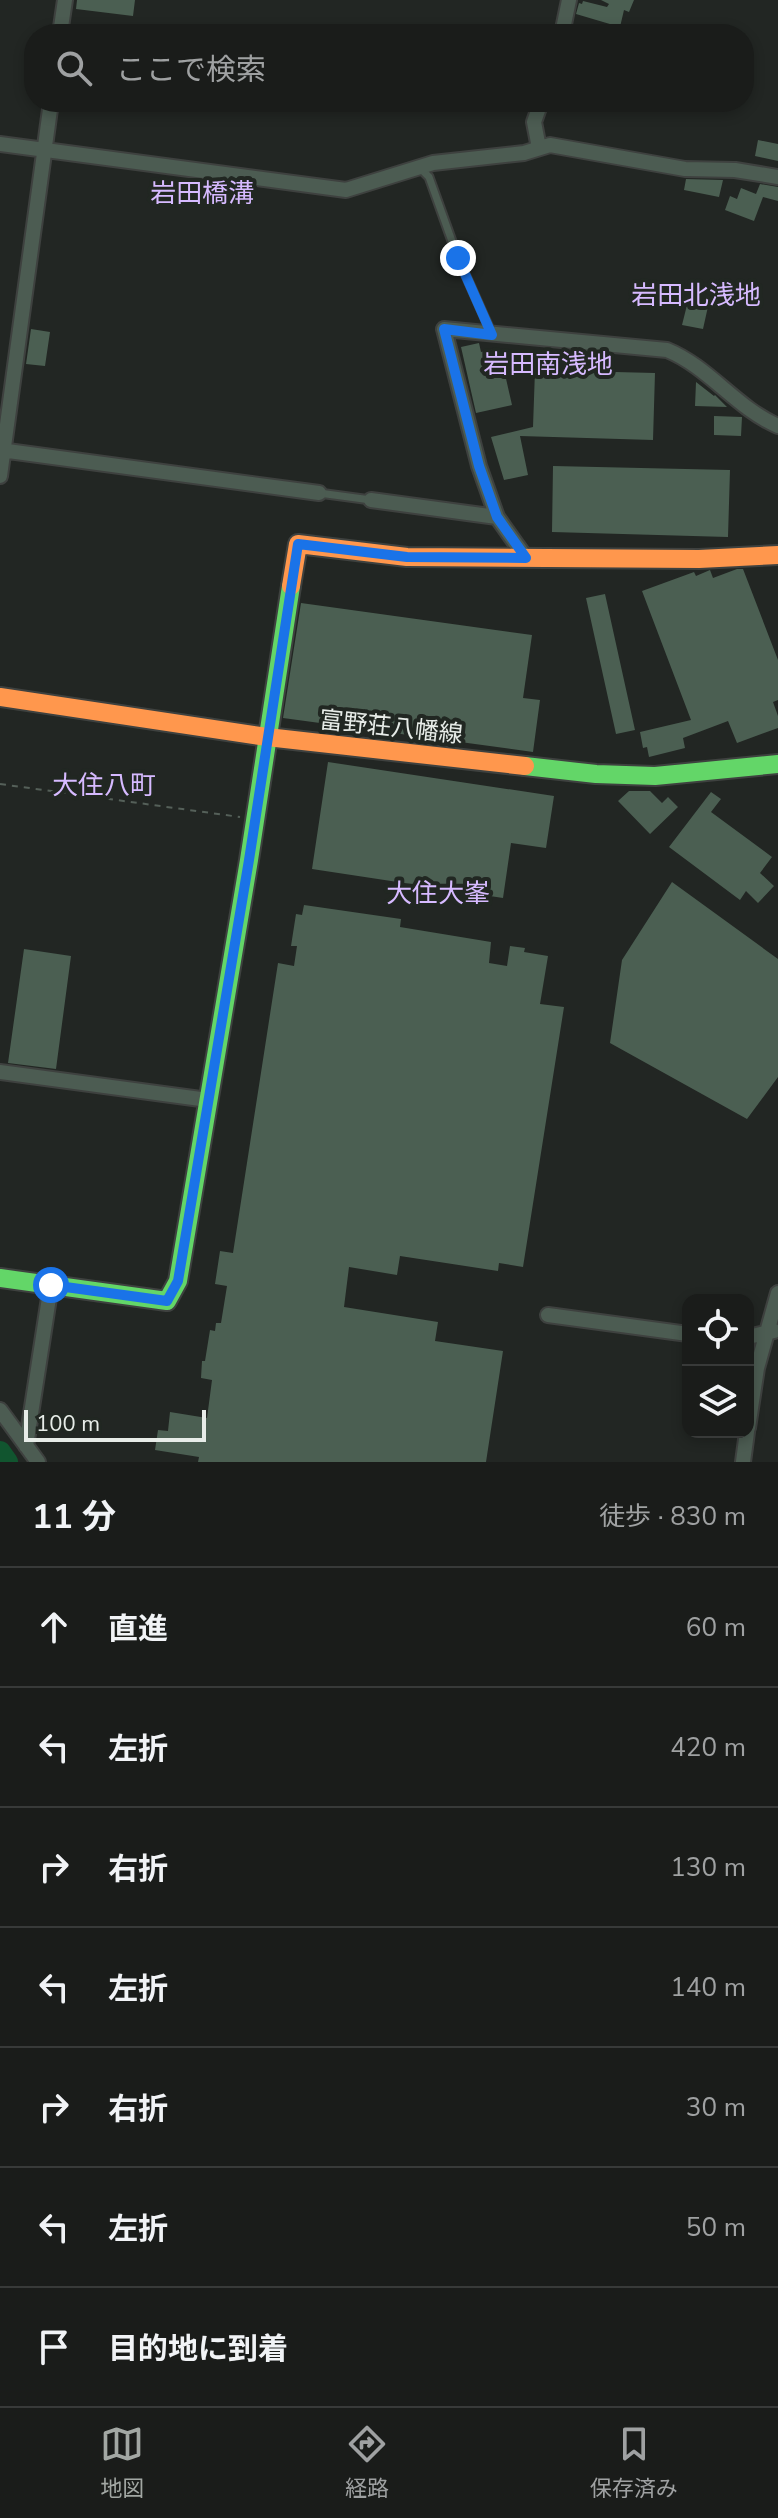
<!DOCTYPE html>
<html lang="ja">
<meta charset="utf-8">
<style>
body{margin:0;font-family:"Nunito Sans","Noto Sans JP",sans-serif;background:#272927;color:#f1f3f6}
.controls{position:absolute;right:24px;bottom:24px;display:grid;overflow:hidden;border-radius:16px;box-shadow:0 4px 12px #0003}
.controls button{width:72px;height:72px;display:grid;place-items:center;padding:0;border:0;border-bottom:2px solid #383a39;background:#1a1c1a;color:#f1f3f6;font:40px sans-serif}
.scale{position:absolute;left:24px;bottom:20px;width:182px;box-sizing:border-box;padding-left:8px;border:4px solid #e7ece8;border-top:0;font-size:22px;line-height:28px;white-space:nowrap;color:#e7ece8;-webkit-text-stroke:6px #212722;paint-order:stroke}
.stop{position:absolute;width:24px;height:24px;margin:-18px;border:6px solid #1a73e8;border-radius:50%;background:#fff}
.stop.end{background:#1a73e8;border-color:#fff;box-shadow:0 2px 8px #0008}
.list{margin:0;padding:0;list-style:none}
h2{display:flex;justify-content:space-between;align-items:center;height:104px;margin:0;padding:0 32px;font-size:34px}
h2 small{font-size:26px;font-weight:400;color:#9fa1a2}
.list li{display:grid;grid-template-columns:52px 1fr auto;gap:24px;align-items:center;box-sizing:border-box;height:120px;padding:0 32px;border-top:2px solid #383a39}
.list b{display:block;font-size:30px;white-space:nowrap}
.list em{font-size:26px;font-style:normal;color:#9fa1a2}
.icon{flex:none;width:44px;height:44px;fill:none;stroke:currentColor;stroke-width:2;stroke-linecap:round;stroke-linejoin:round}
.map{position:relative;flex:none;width:778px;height:1462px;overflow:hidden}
.search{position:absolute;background:#1a1c1a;box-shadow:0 4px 12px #0003;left:24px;right:24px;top:24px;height:88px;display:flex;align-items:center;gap:20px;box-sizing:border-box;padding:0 28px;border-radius:32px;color:#9fa1a2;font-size:30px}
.sheet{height:944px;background:#1a1c1a}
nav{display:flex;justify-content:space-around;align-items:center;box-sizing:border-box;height:112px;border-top:2px solid #383a39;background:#1a1c1a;font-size:22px;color:#9fa1a2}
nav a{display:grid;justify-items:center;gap:4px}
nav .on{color:#a2a7a3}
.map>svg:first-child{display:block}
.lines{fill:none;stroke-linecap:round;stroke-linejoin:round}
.river{stroke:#11552f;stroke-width:22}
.building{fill:#4b5f52}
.lane-casing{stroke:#3e413f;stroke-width:11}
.street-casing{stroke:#3e413f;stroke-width:18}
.fast-casing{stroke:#3e413f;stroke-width:22}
.slow-casing{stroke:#3e413f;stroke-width:22}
.path{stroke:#556059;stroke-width:2;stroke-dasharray:6 6;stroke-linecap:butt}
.lane{stroke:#4c5c52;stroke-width:7}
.street{stroke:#4c5c52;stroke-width:14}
.fast{stroke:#63d668;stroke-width:18}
.slow{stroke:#ff974d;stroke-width:18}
.route{stroke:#1a73e8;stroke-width:10}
.labels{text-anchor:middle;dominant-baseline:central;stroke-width:8;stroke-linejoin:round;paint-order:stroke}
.street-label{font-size:24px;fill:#e7ece8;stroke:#212722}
.neighbourhood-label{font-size:26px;fill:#d6baff;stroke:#212722}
</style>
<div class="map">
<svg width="778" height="1462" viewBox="0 0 778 1462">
<rect width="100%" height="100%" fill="#222623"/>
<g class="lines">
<path class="river" d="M0,1452L7,1462"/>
</g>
<path class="building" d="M77,0H135L133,16L76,9Z
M601,0H634L629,12L624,10L620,27L576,14L579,3L582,4L583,1L607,7L609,4Z
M758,140L778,144V161L755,156Z
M686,179L723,180L719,197L684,190Z
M760,184L778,187V201L763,197L754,221L725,210L730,196L737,199L741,188L756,194Z
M689,297L709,302L703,329L682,325Z
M31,329L50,332L45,366L26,364Z
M479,343L481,352L499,348L512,405L476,413L461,347Z
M535,370L655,373L653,440L520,436L528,475L504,480L491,437L533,427Z
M696,382L714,396L715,395L727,407L695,406Z
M714,416L742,417L741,436L714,435Z
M553,466L730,470L728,537L552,532Z
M737,569H743L778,660V700L773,702L778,716V728L737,743L728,721L683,738L685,748L649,757L647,747L643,748L640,732L691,720L642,591L694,572L696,576L710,570L713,578Z
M605,594L635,730L616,734L586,598Z
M301,603L532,635L523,698L540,700L533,752L283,718Z
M328,762L554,796L546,848L511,843L503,898L312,869Z
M629,791H650L662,803L668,797L678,807L650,834L618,801Z
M711,792L721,799L711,812L772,857L760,873L774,886L758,903L746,891L740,900L669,847Z
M672,882L778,959V1077L747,1119L610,1043L622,960Z
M304,905L401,919L400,927L491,942L489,963L507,966L510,946L525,948L524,952L548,956L540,1004L564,1007L523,1267L499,1263L498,1271L400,1256L397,1275L349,1267L344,1307L438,1322L435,1341L503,1351L486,1462H198L199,1457L155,1450L158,1430L168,1431L170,1412L207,1418L212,1380L201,1378L202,1361H205L210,1330L215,1331L216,1323H221L227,1286L215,1284L220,1251L233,1253L278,963L294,966L297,946H291L296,914L302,915Z
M24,949L71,956L56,1069L8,1063Z"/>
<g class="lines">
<g class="lane-casing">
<path id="lane" d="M420,168L429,177L458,258L491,332
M319,493L371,500"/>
</g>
<g class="street-casing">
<path id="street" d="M60,34L65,0
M562,34L569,0
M0,144L346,190L433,163L524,153L550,145L685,169L735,170L778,177
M539,148L534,122L541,102
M0,450L319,493
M0,476L51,102
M371,500L497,517
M526,558L497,517L479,466L444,329L667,350C709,367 736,408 778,426
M0,1072L208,1100
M548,1315L688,1334
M748,1337L774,1331
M0,1410L38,1462
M748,1428L757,1368L778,1293
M26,1446L51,1285
M743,1462L747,1432"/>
</g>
<g class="fast-casing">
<path id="fast" d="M525,766L596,774L655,776L778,764
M0,1278L167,1301L178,1281L249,860L291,586"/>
</g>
<g class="slow-casing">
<path id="slow" d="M291,586L298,544L407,557L699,559L778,555
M0,697L267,737L525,766"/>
</g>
<path class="path" d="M0,784L240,817"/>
<use href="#lane" class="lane"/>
<use href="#street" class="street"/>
<use href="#fast" class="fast"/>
<use href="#slow" class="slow"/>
</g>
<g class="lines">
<path class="route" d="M51,1285L167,1301L178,1281L249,860L298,544L407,557L526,558L497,517L479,466L444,329L492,335L458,258"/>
</g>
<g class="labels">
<g class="street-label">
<text transform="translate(391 727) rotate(6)">富野荘八幡線</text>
</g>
<g class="neighbourhood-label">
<text x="202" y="193">岩田橋溝</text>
<text x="696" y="295">岩田北浅地</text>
<text x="548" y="364">岩田南浅地</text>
<text x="104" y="785">大住八町</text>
<text x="438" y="893">大住大峯</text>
</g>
</g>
</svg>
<div class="controls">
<button><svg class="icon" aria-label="locate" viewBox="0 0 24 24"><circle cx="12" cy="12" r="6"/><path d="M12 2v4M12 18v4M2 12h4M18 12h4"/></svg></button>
<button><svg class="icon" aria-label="layers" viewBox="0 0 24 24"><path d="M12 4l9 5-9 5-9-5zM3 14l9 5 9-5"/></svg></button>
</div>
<div class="scale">100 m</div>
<div class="stop" style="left:51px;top:1285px"></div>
<div class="stop end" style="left:458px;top:258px"></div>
<div class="search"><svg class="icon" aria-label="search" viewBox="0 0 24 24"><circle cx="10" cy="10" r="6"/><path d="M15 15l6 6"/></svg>ここで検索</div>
</div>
<section class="sheet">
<h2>11 分<small>徒歩 · 830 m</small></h2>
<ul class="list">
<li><svg class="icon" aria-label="ahead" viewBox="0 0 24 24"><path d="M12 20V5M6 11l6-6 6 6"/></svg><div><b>直進</b></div><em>60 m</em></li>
<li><svg class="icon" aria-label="left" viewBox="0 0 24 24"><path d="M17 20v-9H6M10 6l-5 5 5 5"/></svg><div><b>左折</b></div><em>420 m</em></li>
<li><svg class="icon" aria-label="right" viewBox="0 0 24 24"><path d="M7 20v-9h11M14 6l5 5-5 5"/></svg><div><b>右折</b></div><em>130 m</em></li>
<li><svg class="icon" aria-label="left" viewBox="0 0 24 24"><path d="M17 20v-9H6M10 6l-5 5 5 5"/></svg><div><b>左折</b></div><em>140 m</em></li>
<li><svg class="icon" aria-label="right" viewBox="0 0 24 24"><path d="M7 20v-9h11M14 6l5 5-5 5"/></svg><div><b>右折</b></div><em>30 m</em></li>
<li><svg class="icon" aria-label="left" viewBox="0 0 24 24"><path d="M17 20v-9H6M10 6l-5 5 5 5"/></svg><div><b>左折</b></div><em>50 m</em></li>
<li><svg class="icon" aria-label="arrive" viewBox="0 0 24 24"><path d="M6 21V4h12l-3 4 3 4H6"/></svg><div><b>目的地に到着</b></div></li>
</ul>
</section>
<nav>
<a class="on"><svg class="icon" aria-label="map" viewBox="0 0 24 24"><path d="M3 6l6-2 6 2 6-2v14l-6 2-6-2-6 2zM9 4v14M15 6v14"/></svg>地図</a>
<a><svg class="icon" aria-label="directions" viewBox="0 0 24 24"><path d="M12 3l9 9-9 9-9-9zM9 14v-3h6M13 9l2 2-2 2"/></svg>経路</a>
<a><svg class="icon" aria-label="saved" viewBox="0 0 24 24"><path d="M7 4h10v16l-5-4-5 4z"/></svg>保存済み</a>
</nav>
